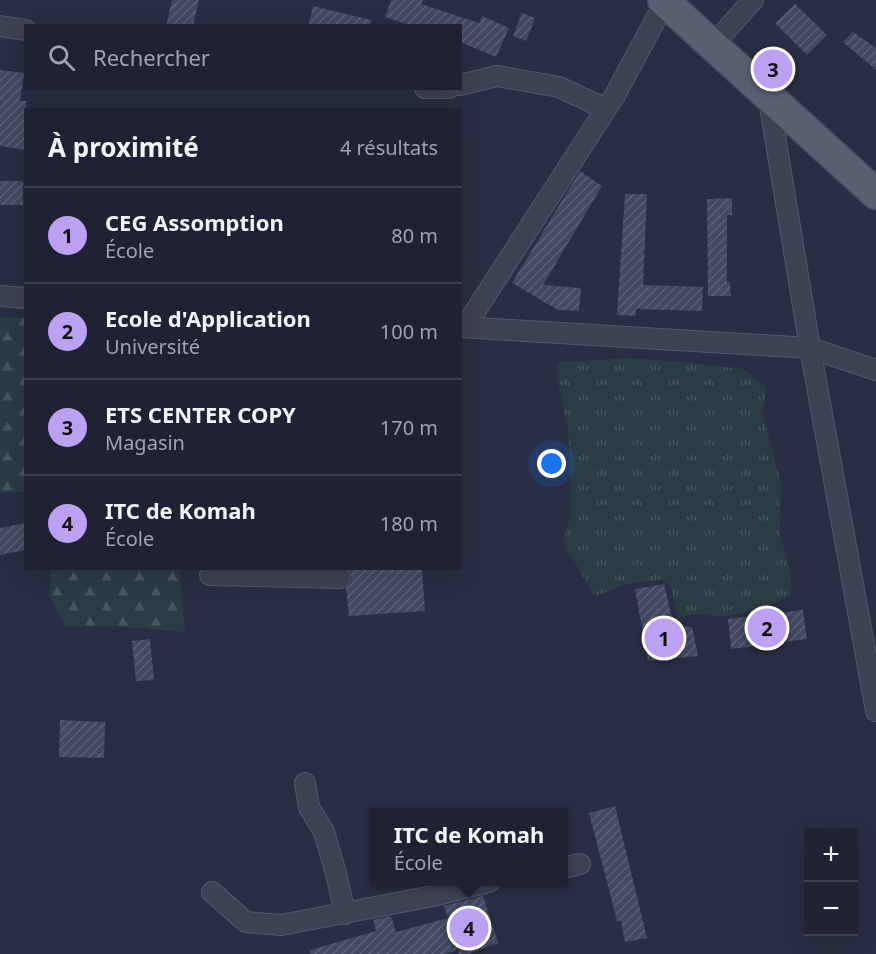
<!DOCTYPE html>
<html lang="fr">
<meta charset="utf-8">
<style>
body{margin:0;font-family:"Noto Sans",sans-serif;background:#2b2f3e;color:#f1f3f6}
.controls{position:absolute;right:18px;bottom:18px;display:grid;overflow:hidden;border-radius:0px;box-shadow:0 6px 24px #0002}
.controls button{width:54px;height:54px;display:grid;place-items:center;padding:0;border:0;border-bottom:2px solid #3c3f4d;background:#1e2232;color:#f1f3f6;font:30px sans-serif}
.you{position:absolute;left:552px;top:464px;width:21px;height:21px;margin:-15px;border:4px solid #fff;border-radius:50%;background:#1a73e8;box-shadow:0 0 0 9px #1a73e833}
.badge{display:grid;place-items:center;width:39px;height:39px;border-radius:50%;background:#bca0f2;color:#111;font-size:20px;font-weight:700}
.pin{position:absolute;translate:-50% -50%;border:3px solid #fff;box-shadow:0 2px 6px #0006}
.popup{position:absolute;left:370px;top:808px;width:198px;height:78px;box-sizing:border-box;display:grid;place-content:center;border-radius:0px;background:#1e2232;filter:drop-shadow(0 2px 4px #0005);font-size:20px;white-space:nowrap;color:#a1a4ac}
.popup b{font-size:22px;color:#f1f3f6}
.popup::after{content:'';position:absolute;left:50%;top:100%;margin-left:-12px;border:12px solid transparent;border-top-color:#1e2232}
.list{margin:0;padding:0;list-style:none}
h2{display:flex;justify-content:space-between;align-items:center;height:78px;margin:0;padding:0 24px;font-size:26px}
h2 small{font-size:20px;font-weight:400;color:#a1a4ac}
.list li{display:grid;grid-template-columns:39px 1fr auto;gap:18px;align-items:center;box-sizing:border-box;height:96px;padding:0 24px;border-top:2px solid #3c3f4d}
.list b{display:block;font-size:22px;white-space:nowrap}
.list p{margin:0;font-size:20px;white-space:nowrap;color:#a1a4ac}
.list em{font-size:20px;font-style:normal;color:#a1a4ac}
.icon{flex:none;width:33px;height:33px;fill:none;stroke:currentColor;stroke-width:2;stroke-linecap:round;stroke-linejoin:round}
.map{position:relative;flex:none;width:876px;height:954px;overflow:hidden}
.search{position:absolute;background:#1e2232;box-shadow:0 6px 24px #0002;left:24px;top:24px;width:438px;height:66px;display:flex;align-items:center;gap:15px;box-sizing:border-box;padding:0 21px;border-radius:0px;color:#a1a4ac;font-size:22px}
.panel{position:absolute;background:#1e2232;box-shadow:0 6px 24px #0002;left:24px;top:108px;width:438px;height:462px;border-radius:0px}
.map>svg:first-child{display:block}
.grass{fill:url(#grass-tufts)}
.forest{fill:url(#forest-firs)}
.building{fill:url(#building-hatch)}
.lines{fill:none;stroke-linecap:round;stroke-linejoin:round}
.minor-casing{stroke:#54596a;stroke-width:22}
.primary-casing{stroke:#464a5c;stroke-width:33}
.minor{stroke:#3c4153;stroke-width:20}
.primary{stroke:#5a6073;stroke-width:30}
</style>
<div class="map">
<svg width="876" height="954" viewBox="0 0 876 954">
<defs>
<pattern id="grass-tufts" width="24" height="20" patternUnits="userSpaceOnUse" patternTransform="scale(1.5)"><rect width="24" height="20" fill="#2a3c44"/><path d="M3 7l-1-3M5 7V3M7 7l1-3M15 17l-1-3M17 17v-4M19 17l1-3" fill="none" stroke="#47565e"/></pattern>
<pattern id="forest-firs" width="22" height="20" patternUnits="userSpaceOnUse" patternTransform="scale(1.5)"><rect width="22" height="20" fill="#2a3c44"/><path d="M5 1l3.5 6h-7zM16 11l3.5 6h-7z" fill="#47565e"/></pattern>
<pattern id="building-hatch" width="6" height="6" patternUnits="userSpaceOnUse" patternTransform="scale(1.5)"><rect width="6" height="6" fill="#424961"/><path d="M-1 1l2-2M0 6l6-6M5 7l2-2" fill="none" stroke="#5b6176"/></pattern>
</defs>
<rect width="100%" height="100%" fill="#282e43"/>
<path class="grass" d="M629,358L684,362L743,369L767,388L762,411L781,483L780,534L791,575V595C771,606 742,615 719,616C699,616 698,610 678,619L671,587L662,580C650,582 638,582 627,584C617,586 608,594 594,596L573,559L565,550L564,538L571,515L570,468L568,428L556,376L558,362Z"/>
<path class="forest" d="M0,317L25,318V492L0,493Z
M51,569H179L185,632L112,626L66,627L49,596Z"/>
<path class="building" d="M172,0H199L193,26H166Z
M391,0H423L421,4L479,23L482,16L509,28L496,57L460,42V26H412L385,17Z
M795,4L827,35L807,55L775,23Z
M313,6L371,20L370,26H308Z
M522,13L535,18L526,41L513,36Z
M853,32L876,48V70L843,42Z
M0,70L24,73L20,101H26V150L0,146Z
M580,171L602,186L543,285L581,288L579,311L558,310L512,283Z
M0,181H23V205H0Z
M625,194H647L643,285L703,287L702,311L636,309V316L617,315Z
M732,198V215H727V282H730L731,296H708L707,199Z
M26,523V550L0,555V528Z
M347,568H422L425,611L349,616L346,588L350,584L352,578Z
M664,584L674,626L692,627L698,656L648,661L635,589Z
M803,610L807,639L731,649L728,619Z
M150,639L154,680L136,681L132,641Z
M60,720L105,722L104,758L59,757Z
M615,806L647,938L625,942L621,921H617L589,813Z
M483,896L498,943L469,954H459L458,950L444,954H310V950L376,931L373,920L391,916L396,932L448,918L444,906Z"/>
<g class="lines">
<g class="minor-casing">
<path id="minor" d="M0,26L26,30
M713,45L753,0
M460,85L497,76L559,87L606,109
M425,88H449
M768,94L810,348L876,711
M0,296L26,298
M460,327L810,348L876,370
M465,327L615,95L665,2
M210,575L340,578
M305,783L309,807L324,832L336,873L345,914
M564,868L580,864
M212,892L246,922L281,925L433,896L489,882"/>
</g>
<g class="primary-casing">
<path id="primary" d="M663,0L876,194"/>
</g>
<use href="#minor" class="minor"/>
<use href="#primary" class="primary"/>
</g>
</svg>
<div class="controls">
<button>+</button>
<button>−</button>
</div>
<div class="you"></div>
<div class="pin badge" style="left:664px;top:638px">1</div>
<div class="pin badge" style="left:767px;top:628px">2</div>
<div class="pin badge" style="left:773px;top:69px">3</div>
<div class="pin badge" style="left:469px;top:928px">4</div>
<div class="popup"><b>ITC de Komah</b>École</div>
<div class="search"><svg class="icon" aria-label="search" viewBox="0 0 24 24"><circle cx="10" cy="10" r="6"/><path d="M15 15l6 6"/></svg>Rechercher</div>
<section class="panel">
<h2>À proximité<small>4 résultats</small></h2>
<ul class="list">
<li><span class="badge">1</span><div><b>CEG Assomption</b><p>École</p></div><em>80 m</em></li>
<li><span class="badge">2</span><div><b>Ecole d'Application</b><p>Université</p></div><em>100 m</em></li>
<li><span class="badge">3</span><div><b>ETS CENTER COPY</b><p>Magasin</p></div><em>170 m</em></li>
<li><span class="badge">4</span><div><b>ITC de Komah</b><p>École</p></div><em>180 m</em></li>
</ul>
</section>
</div>
